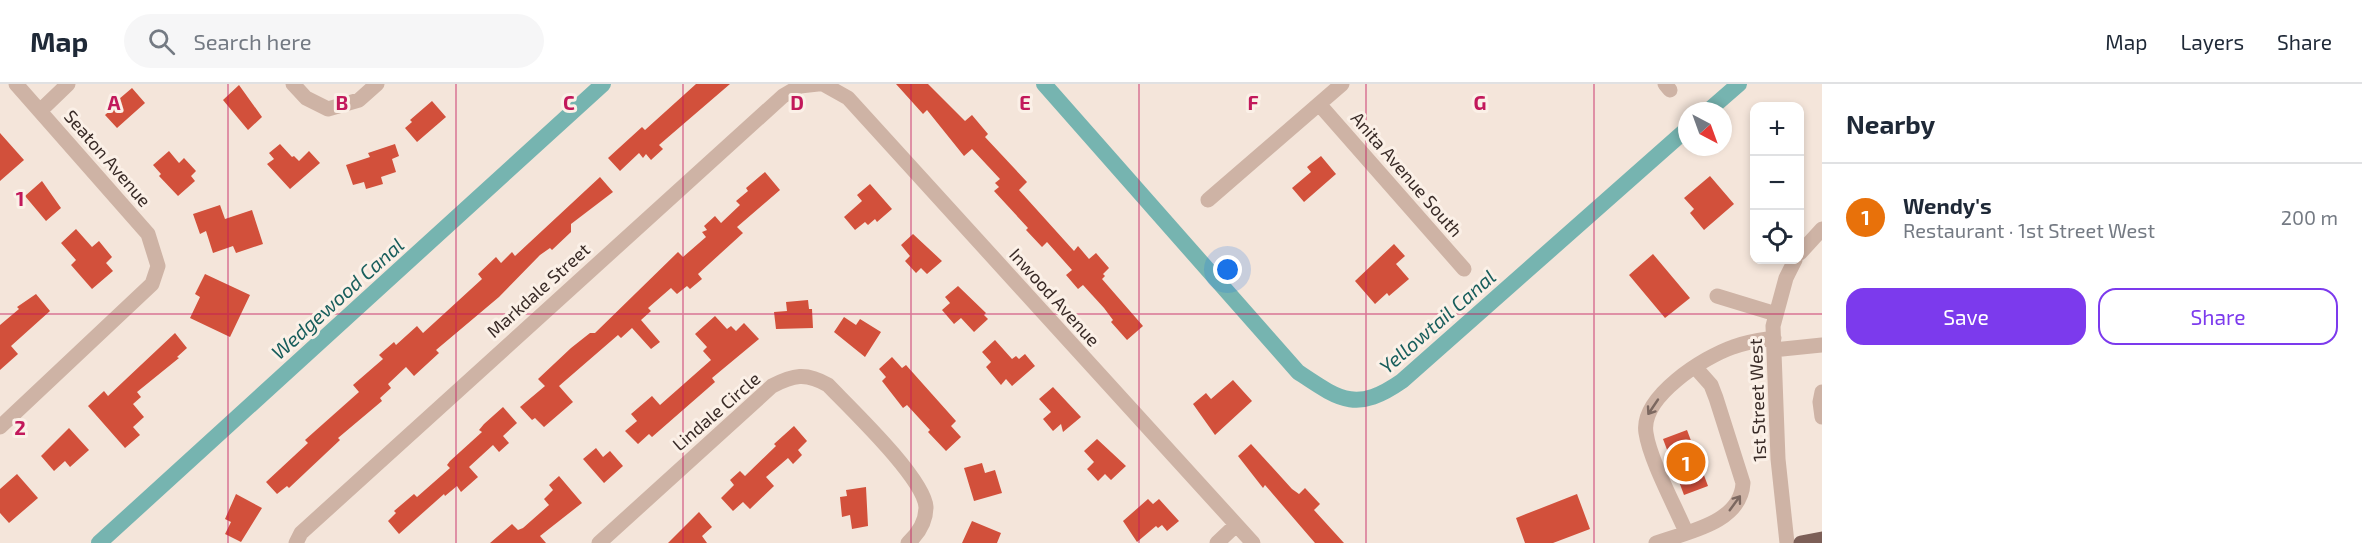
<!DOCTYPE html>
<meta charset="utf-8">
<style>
body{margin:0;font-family:"Exo 2",sans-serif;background:#f6f6f7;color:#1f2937}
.controls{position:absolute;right:18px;top:18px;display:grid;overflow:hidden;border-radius:12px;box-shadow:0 3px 9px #0003}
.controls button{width:54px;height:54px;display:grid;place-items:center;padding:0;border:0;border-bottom:2px solid #e0e1e3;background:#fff;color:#1f2937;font:30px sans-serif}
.compass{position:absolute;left:1678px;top:18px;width:54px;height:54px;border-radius:50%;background:#fff;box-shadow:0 3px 9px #0003;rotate:139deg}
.you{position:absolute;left:1228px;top:186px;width:21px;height:21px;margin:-15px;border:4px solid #fff;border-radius:50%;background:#1a73e8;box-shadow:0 0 0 9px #1a73e833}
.badge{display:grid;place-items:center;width:39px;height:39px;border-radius:50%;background:#7c3aed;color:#fff;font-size:20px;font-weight:700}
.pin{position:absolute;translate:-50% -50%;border:3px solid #fff;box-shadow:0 2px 6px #0006}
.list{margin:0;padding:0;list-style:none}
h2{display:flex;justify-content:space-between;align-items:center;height:78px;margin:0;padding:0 24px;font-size:26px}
h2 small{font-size:20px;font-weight:400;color:#747a83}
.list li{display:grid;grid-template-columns:39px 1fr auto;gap:18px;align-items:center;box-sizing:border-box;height:108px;padding:0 24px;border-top:2px solid #e0e1e3}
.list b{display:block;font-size:22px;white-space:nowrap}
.list p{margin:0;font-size:20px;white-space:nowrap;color:#747a83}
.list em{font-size:20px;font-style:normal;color:#747a83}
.actions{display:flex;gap:12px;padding:18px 24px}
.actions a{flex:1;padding:14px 0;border:2px solid #7c3aed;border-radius:18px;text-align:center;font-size:21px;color:#7c3aed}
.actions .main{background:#7c3aed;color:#fff}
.icon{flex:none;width:33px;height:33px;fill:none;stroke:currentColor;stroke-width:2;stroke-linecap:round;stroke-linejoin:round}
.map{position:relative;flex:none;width:1822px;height:459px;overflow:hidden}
header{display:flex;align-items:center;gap:36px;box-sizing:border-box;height:84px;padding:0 30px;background:#fff;border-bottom:2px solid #e0e1e3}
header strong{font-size:28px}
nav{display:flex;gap:33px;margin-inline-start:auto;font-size:21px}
.search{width:420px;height:54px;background:#f6f6f7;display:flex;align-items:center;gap:15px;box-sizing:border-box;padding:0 21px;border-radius:33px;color:#747a83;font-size:22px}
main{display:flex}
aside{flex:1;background:#fff}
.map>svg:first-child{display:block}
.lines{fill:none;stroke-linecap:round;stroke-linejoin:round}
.canal{stroke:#76b4b0;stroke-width:16}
.building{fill:#d2503b}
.minor{stroke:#ceb3a5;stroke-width:15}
.major{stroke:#7c5f57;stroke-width:15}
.oneway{stroke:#7c6860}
.grid{fill:none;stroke:#c2185b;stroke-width:1.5;stroke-opacity:0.55}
.labels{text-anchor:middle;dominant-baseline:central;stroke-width:6;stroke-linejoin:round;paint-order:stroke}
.street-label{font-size:18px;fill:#392b27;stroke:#fbf0e7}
.water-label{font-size:20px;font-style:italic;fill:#185e5c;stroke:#fbf0e7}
.grid-label{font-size:20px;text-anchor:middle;font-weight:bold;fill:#c2185b;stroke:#fbf0e7;stroke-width:6;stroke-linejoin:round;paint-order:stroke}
</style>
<header>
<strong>Map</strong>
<div class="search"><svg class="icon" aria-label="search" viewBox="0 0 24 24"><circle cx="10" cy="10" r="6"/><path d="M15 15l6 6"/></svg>Search here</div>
<nav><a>Map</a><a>Layers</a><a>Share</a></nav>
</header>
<main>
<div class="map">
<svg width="1822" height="459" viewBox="0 0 1822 459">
<rect width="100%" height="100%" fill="#f4e5da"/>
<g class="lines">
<path class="canal" d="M1044,0L1298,288C1340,316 1356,329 1402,297L1687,45
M1708,27L1739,0
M99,459L603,0"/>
</g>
<path class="building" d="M696,0H730L659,61L663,65L651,76L646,70L643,74L639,69L620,87L608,74L642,43L645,46Z
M896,0H928L965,37L972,31L988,50L985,53L1027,98L1019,106L1074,167L1078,162L1089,175L1096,169L1109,184L1103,190L1105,192L1102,195L1143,242L1127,256L1111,238L1113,236L1104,224L1083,201L1078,205L1066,191L1072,186L1047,158L1042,163L1026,146L1028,144L994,107L999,103L995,99L1000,95L972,65L964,72L927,26L923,30Z
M239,1L262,33L248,46L223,16Z
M132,4L145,19L117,44L105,31L114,23L112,21Z
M432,17L446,33L417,58L405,44L412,38L410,36Z
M0,49L24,76L0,97Z
M280,60L292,73L294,72L299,77L309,67L320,79L290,105L267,80L274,75L269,69Z
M395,60L399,72L392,75L396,88L381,93L383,100L366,105L364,98L353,101L346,81L370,73L368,69Z
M169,67L179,79L184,74L196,87L191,92L195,97L178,112L159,92L161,90L153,81Z
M1321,72L1336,90L1304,118L1292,104L1311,88L1307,83Z
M765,88L780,106L737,143L743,149L698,190L702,195L690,205L687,202L677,210L671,204L648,224L651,227L641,236L660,258L651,265L632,244L621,254L618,251L559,302L573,318L544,343L535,334L532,336L520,323L545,302L538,295L571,264L590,249H595L678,168L683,173L706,153L702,148L707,146L704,142L715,132L721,139L740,121L736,117L748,107L746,104Z
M1710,92L1734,120L1704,146L1690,129L1694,125L1684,114Z
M600,93L613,108L571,140V148L552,166L550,164L540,171L499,213L436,266L439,269L414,292L406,283L388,300L391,304L380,314L382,317L338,354L340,356L289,404L287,402L277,410L266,398L308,359L305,356L359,308L353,301L383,275L379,271L394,258L396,261L417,242L423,249L482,195L478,190L496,173L501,179L512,168L515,172Z
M42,97L61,124L46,137L25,112Z
M870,100L892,125L877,138L875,135L868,141L865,138L855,146L844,133L862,117L857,111Z
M220,121L225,135L252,126L263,160L236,169L233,162L213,169L206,147L200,150L193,130Z
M76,145L92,163L99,157L112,173L106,179L113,187L92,205L71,181L76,176L61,159Z
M913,150L942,177L927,190L921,184L916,189L905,177L910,172L901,161Z
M1394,160L1405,172L1396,180L1409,195L1389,212L1387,209L1375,220L1355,197Z
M1653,170L1690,214L1665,234L1629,191Z
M205,190L250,211L230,253L190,234L200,213L195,210Z
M958,202L986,229L984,231L988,235L974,248L961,234L954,240L942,226L950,219L945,213Z
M36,210L50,227L11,262L18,270L0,286V241L19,225L17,223Z
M808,216L809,225H812L813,244L776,245L774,228L787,227L786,218Z
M715,232L727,245L731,242L736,247L744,239L759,255L712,294L715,298L699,312L652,353L649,350L638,360L625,347L637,337L631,330L652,312L660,321L711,276L703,267L707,263L695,250Z
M844,233L856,241L860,235L881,248L865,273L834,248Z
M175,249L187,264L177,273L179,274L137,308L141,313L133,320L144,333L133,343L140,351L125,364L88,322L104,307L108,312Z
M995,256L1012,275L1016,272L1019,275L1025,270L1035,282L1012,302L1006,295L1001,301L986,283L991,278L982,268Z
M892,273L902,284L906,281L956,337L951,342L961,353L946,367L928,348L930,346L907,321L903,324L882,297L886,293L879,285Z
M1233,296L1252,317L1215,351L1193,320L1206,309L1211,315Z
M1053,303L1081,333L1063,348L1061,340L1053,347L1043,335L1051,328L1039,315Z
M503,323L517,339L503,352L509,359L499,368L493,361L469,383L478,393L461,408L457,402L445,412L444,410L399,450L388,437L396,429L394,427L414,410L417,413L450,384L447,381L450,377L482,348L479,346L484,340Z
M794,342L807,357L798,366L802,371L793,380L788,374L766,393L774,402L750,425L743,418L733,427L721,414L734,401L730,396L740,387L745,392L776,362L774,360Z
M69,344L89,366L70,383L65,377L54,387L41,372Z
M1687,346L1708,402L1684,411L1663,355Z
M1097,355L1126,382L1111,396L1105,390L1098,397L1087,385L1094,378L1084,367Z
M1251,360L1292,405L1299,410L1305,404L1320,420L1314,426L1344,459H1315L1265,401L1263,404L1238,372Z
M596,364L603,373L610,367L623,382L604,399L583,375Z
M982,379L985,389L995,386L1002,409L974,417L964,384Z
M17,390L38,414L9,439L0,429V405Z
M559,392L582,419L540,452L546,459H490L512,440L518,446L523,444L549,421L544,415L553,406L549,401Z
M866,403L868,442L852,445L850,431L842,433L840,413L847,412L846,406Z
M236,410L262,424L241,458L225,450L231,438L225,435Z
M1577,410L1590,445L1553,459H1525L1516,434Z
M1148,415L1153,420L1159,415L1179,437L1167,447L1162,441L1158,444L1156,442L1137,458L1123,437Z
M699,428L712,443L702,452L707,459H668Z
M972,437L1001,449L997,459H962Z"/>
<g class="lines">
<path class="minor" d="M293,0L306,14L328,25L359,16L377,0
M823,0L848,14L1253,459
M1665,0L1670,6
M1319,20L1464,185
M40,27L68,0
M1208,116L1342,0
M1800,169L1822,145
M1717,212L1776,230
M1774,266L1822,261
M1822,308L1820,318L1822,333
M0,343L152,200L158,182L148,150L16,0
M1686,448C1675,422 1650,376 1646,349C1640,313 1704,273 1733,263C1746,258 1760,256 1774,254
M296,459L301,449L783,12L800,2L818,0
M599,459L772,302C793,291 806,288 828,301C850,324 924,394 926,423C926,438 919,449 908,459
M1217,459L1236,441
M1656,459C1687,448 1741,439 1743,399L1716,314L1711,301L1695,283
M1787,459L1778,375L1773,242L1786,194L1795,176"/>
<path class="major" d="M1801,459L1822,455"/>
</g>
<defs><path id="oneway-shaft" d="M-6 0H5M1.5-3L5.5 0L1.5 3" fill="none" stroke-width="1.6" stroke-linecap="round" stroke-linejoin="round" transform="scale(1.5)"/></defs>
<g class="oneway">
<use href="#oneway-shaft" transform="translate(1653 323) rotate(124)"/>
<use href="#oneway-shaft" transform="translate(1735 419) rotate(-54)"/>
</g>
<path class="grid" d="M228,0V459M456,0V459M683,0V459M911,0V459M1139,0V459M1366,0V459M1594,0V459M0,230H1822"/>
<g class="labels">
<g class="street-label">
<text transform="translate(108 74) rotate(49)">Seaton Avenue</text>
<text transform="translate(1407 90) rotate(49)">Anita Avenue South</text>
<text transform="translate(538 206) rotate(-42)">Markdale Street</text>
<text transform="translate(1055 213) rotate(48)">Inwood Avenue</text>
<text transform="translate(1757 316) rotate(-92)">1st Street West</text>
<text transform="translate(716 327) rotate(-41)">Lindale Circle</text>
</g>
<g class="water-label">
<text transform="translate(337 214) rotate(-42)">Wedgewood Canal</text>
<text transform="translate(1437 237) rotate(-41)">Yellowtail Canal</text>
</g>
</g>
<g class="grid-label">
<text x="114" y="26">A</text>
<text x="342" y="26">B</text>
<text x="569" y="26">C</text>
<text x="797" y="26">D</text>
<text x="1025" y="26">E</text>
<text x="1253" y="26">F</text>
<text x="1480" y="26">G</text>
<text x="20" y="122">1</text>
<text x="20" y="351">2</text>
</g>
</svg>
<div class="controls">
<button>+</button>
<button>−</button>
<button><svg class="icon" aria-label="locate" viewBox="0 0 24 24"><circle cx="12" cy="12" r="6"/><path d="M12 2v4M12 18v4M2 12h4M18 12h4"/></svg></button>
</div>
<svg class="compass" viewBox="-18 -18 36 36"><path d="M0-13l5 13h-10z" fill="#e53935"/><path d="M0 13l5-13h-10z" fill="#747a83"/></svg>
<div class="you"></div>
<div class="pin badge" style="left:1686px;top:378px;background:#e8710a">1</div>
</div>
<aside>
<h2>Nearby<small></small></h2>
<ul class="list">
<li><span class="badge" style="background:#e8710a">1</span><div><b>Wendy's</b><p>Restaurant · 1st Street West</p></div><em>200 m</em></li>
</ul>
<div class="actions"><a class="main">Save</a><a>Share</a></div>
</aside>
</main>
